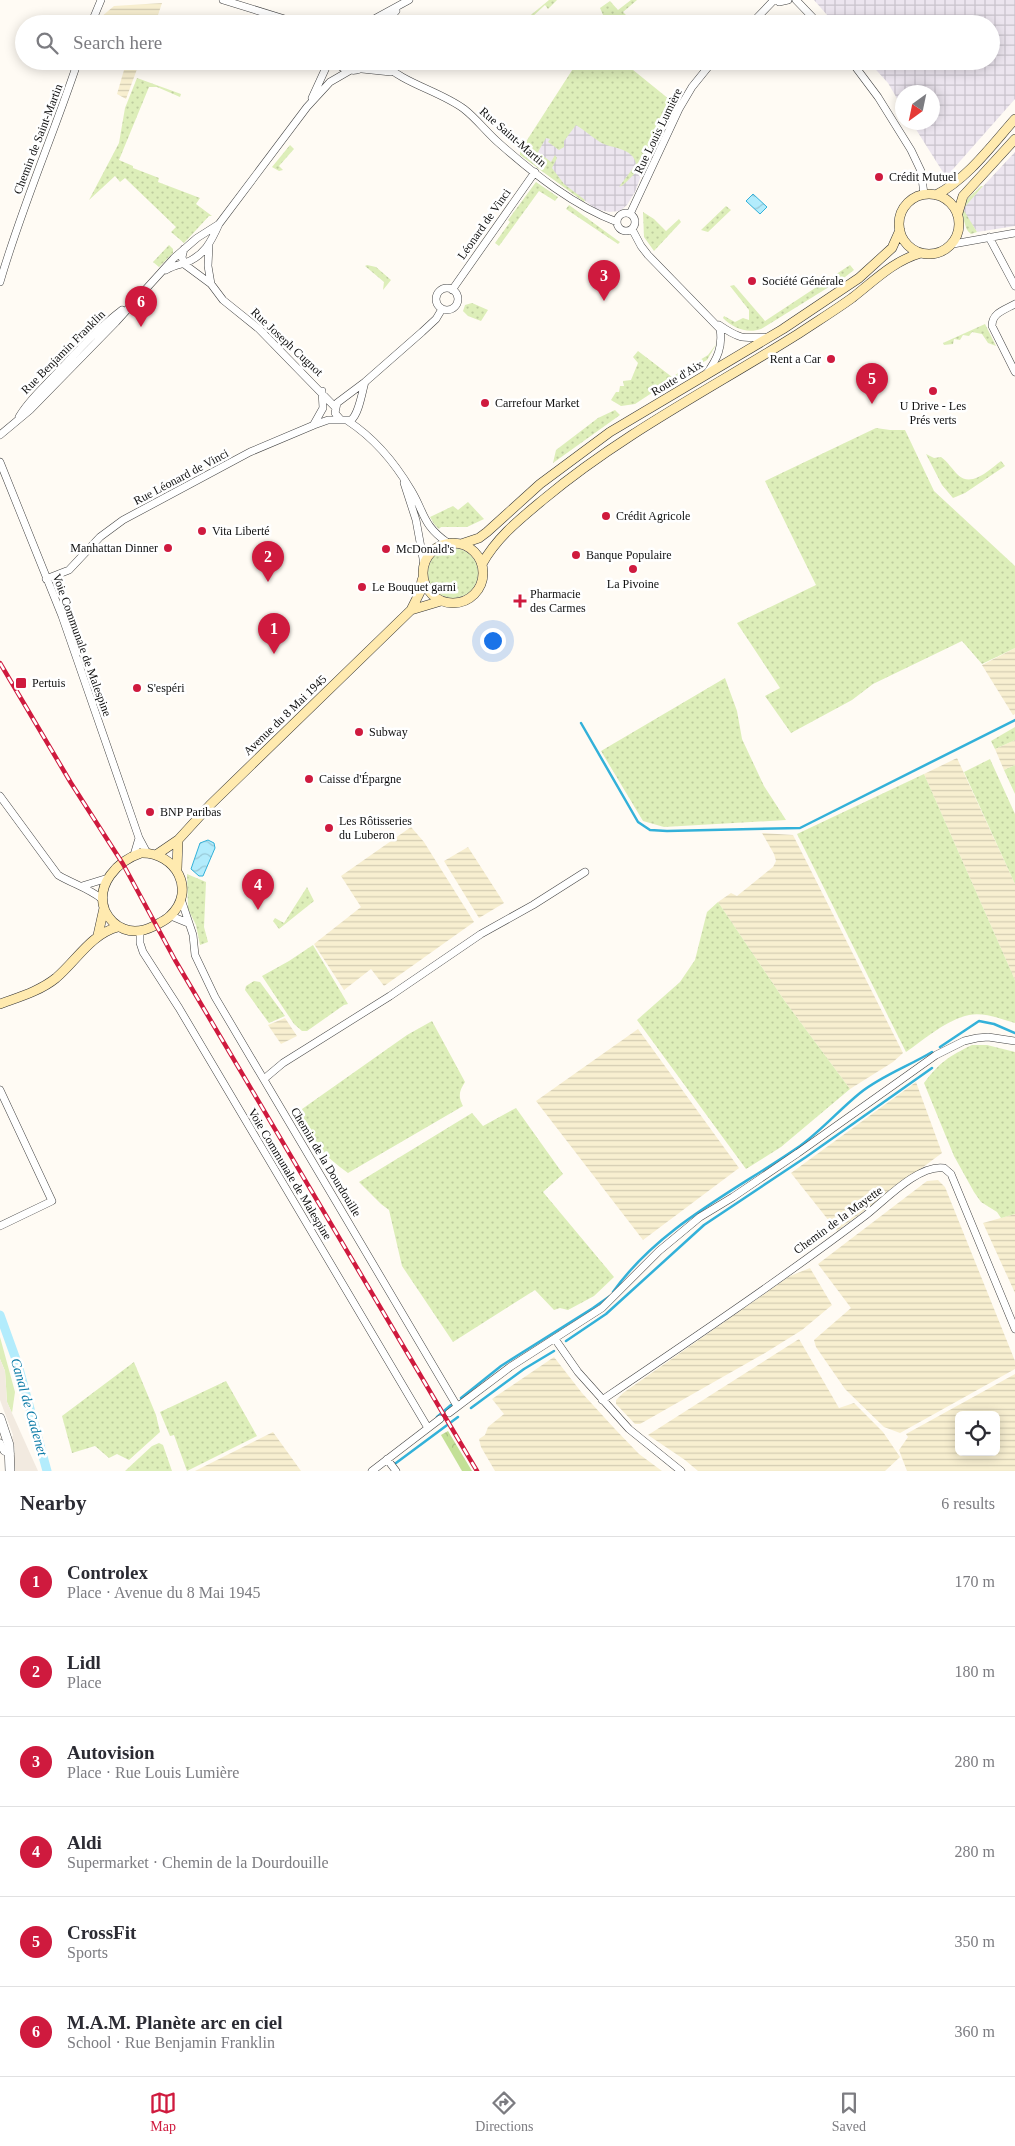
<!DOCTYPE html>
<meta charset="utf-8">
<style>
body{margin:0;font-family:"Times New Roman",serif;background:#f7f7f7;color:#2b2b33}
.controls{position:absolute;right:15px;bottom:15px;display:grid;overflow:hidden;border-radius:8px;box-shadow:0 2px 12px #0003}
.controls button{width:45px;height:45px;display:grid;place-items:center;padding:0;border:0;border-bottom:1px solid #e1e1e2;background:#fff;color:#2b2b33;font:25px sans-serif}
.compass{position:absolute;left:895px;top:85px;width:45px;height:45px;border-radius:50%;background:#fff;box-shadow:0 2px 12px #0003;rotate:213deg}
.you{position:absolute;left:492px;top:640px;width:18px;height:18px;margin:-12px;border:4px solid #fff;border-radius:50%;background:#1a73e8;box-shadow:0 0 0 8px #1a73e833}
.badge{display:grid;place-items:center;width:32px;height:32px;border-radius:50%;background:#cf1a3e;color:#fff;font-size:16px;font-weight:700}
.pin{position:absolute;translate:-50% -41px;filter:drop-shadow(0 1px 2px #0008)}
.pin::after{content:'';position:absolute;top:26px;width:18px;height:15px;background:inherit;clip-path:polygon(0 0,100% 0,50% 100%)}
.list{margin:0;padding:0;list-style:none}
h2{display:flex;justify-content:space-between;align-items:center;height:65px;margin:0;padding:0 20px;font-size:21px}
h2 small{font-size:16px;font-weight:400;color:#7c7c81}
.list li{display:grid;grid-template-columns:32px 1fr auto;gap:15px;align-items:center;box-sizing:border-box;height:90px;padding:0 20px;border-top:1px solid #e1e1e2}
.list b{display:block;font-size:19px;white-space:nowrap}
.list p{margin:0;font-size:16px;white-space:nowrap;color:#7c7c81}
.list em{font-size:16px;font-style:normal;color:#7c7c81}
.icon{flex:none;width:28px;height:28px;fill:none;stroke:currentColor;stroke-width:2;stroke-linecap:round;stroke-linejoin:round}
.map{position:relative;flex:none;width:1015px;height:1471px;overflow:hidden}
.search{position:absolute;background:#fff;box-shadow:0 2px 12px #0003;left:15px;right:15px;top:15px;height:55px;display:flex;align-items:center;gap:12px;box-sizing:border-box;padding:0 18px;border-radius:28px;color:#7c7c81;font-size:19px}
.sheet{height:605px;background:#fff}
nav{display:flex;justify-content:space-around;align-items:center;box-sizing:border-box;height:70px;border-top:1px solid #e1e1e2;background:#fff;font-size:14px;color:#7c7c81}
nav a{display:grid;justify-items:center;gap:2px}
nav .on{color:#cf1a3e}
.map>svg:first-child{display:block}
.industrial{fill:url(#industrial-grid)}
.farmland{fill:url(#farmland-rules);fill-rule:evenodd}
.grass{fill:url(#grass-dots)}
.forest{fill:url(#forest-crowns)}
.park{fill:#ddeeb9}
.plaza{fill:#f2eae0}
.water{fill:url(#water-waves);stroke:#33b1d9}
.lines{fill:none;stroke-linecap:round;stroke-linejoin:round}
.stream{stroke:#33b1d9;stroke-width:2.5}
.canal{stroke:#b3ecfc;stroke-width:9}
.minor-casing{stroke:#434343;stroke-width:8}
.tertiary-casing{stroke:#434343;stroke-width:10}
.secondary-casing{stroke:#323232;stroke-width:10}
.minor{stroke:#fff;stroke-width:7}
.tertiary{stroke:#fff;stroke-width:9}
.secondary{stroke:#ffeaaf;stroke-width:9}
.rail-casing{stroke:#cf1a3e;stroke-width:4.5}
.rail{stroke:#fff;stroke-width:2.5;stroke-dasharray:8;stroke-linecap:butt}
.poi-dot{fill:#cf1a3e;stroke:#fff;stroke-width:2}
.labels{text-anchor:middle;dominant-baseline:central;stroke-width:5;stroke-linejoin:round;paint-order:stroke}
.street-label{font-size:12px;fill:#101010;stroke:#fff}
.poi-label{font-size:12px;fill:#101010;stroke:#fff;text-anchor:start}
.water-label{font-size:14px;font-style:italic;fill:#0c7ba7;stroke:#fff}
</style>
<div class="map">
<svg width="1015" height="1471" viewBox="0 0 1015 1471">
<defs>
<pattern id="industrial-grid" width="8" height="8" patternUnits="userSpaceOnUse" patternTransform="scale(1.25)"><rect width="8" height="8" fill="#ece5ef"/><path d="M0 4h8M4 0v8" fill="none" stroke="#c9c3cc"/></pattern>
<pattern id="farmland-rules" width="6" height="5" patternUnits="userSpaceOnUse" patternTransform="scale(1.25)"><rect width="6" height="5" fill="#f8efd0"/><path d="M0 2.5h6" fill="none" stroke="#d4ccb2"/></pattern>
<pattern id="grass-dots" width="8" height="8" patternUnits="userSpaceOnUse" patternTransform="scale(1.25)"><rect width="8" height="8" fill="#ddeeb9"/><path d="M2 2h.1M6 6h.1" fill="none" stroke="#bdcb9e" stroke-width="1.8" stroke-linecap="round"/></pattern>
<pattern id="forest-crowns" width="20" height="18" patternUnits="userSpaceOnUse" patternTransform="scale(1.25)"><rect width="20" height="18" fill="#c3e096"/><path d="M2 6a3 3 0 1 1 6 0M12 15a3 3 0 1 1 6 0" fill="none" stroke="#a6bf80"/></pattern>
<pattern id="water-waves" width="16" height="10" patternUnits="userSpaceOnUse" patternTransform="scale(1.25)"><rect width="16" height="10" fill="#b3ecfc"/><path d="M0 5q4-4 8 0t8 0" fill="none" stroke="#99c9d7"/></pattern>
</defs>
<rect width="100%" height="100%" fill="#fffbf4"/>
<path class="industrial" d="M814,0H1015V99L946,177L912,123L932,122V92H902V107L888,83L868,61H991V24H835Z
M561,101L649,154L635,192L627,205L620,211L609,212L596,209L524,155Z
M1015,152V226L977,232L962,209Z"/>
<path class="farmland" d="M162,3L155,24H99L101,17L114,6Z
M98,61H140L126,99L117,94L124,70Z
M1015,648V714L1013,715L982,665Z
M1015,740V765L1004,770L995,749Z
M957,758L1015,884V980L924,774Z
M411,827L424,842L474,922L384,986L371,969L344,990L314,944L361,907L341,876Z
M762,833L793,835L903,1053L893,1062L850,1089L784,1000L718,902L731,893L737,896L773,867L776,861L774,854Z
M468,847L504,903L479,918L444,861Z
M285,1018L297,1036L281,1044L268,1025Z
M638,1029L739,1168L643,1240L536,1101Z
M916,1082L942,1153L837,1231L791,1173Z
M938,1180L945,1187L1015,1361V1369L900,1433L884,1427L845,1389L816,1347L814,1340L851,1308L818,1264L927,1181Z
M1015,1214V1293L983,1223Z
M810,1268L832,1305L802,1330L765,1353L640,1424H635L616,1404V1400L623,1393L790,1276Z
M799,1339L839,1408L854,1403L883,1432L900,1457L885,1471H698L685,1460L648,1435Z
M554,1357L582,1393L614,1428L639,1454L662,1471H495L481,1447L479,1439L485,1435L488,1427L504,1414L492,1399Z
M1015,1374V1471H907L899,1450L908,1437L906,1434ZM959,1415H996V1452H959Z
M273,1432L301,1471H195Z"/>
<path class="grass" d="M549,0H557L548,9L545,5L532,17L537,22L535,24H520Z
M631,0H637L623,12L635,24H607L600,8L610,1L618,10Z
M578,61H622L675,104L643,169C633,171 629,183 619,187L636,164C633,147 611,149 600,142C592,137 584,130 576,125L564,141V147L559,150L548,142L550,139L546,138L538,152L551,162L555,155L557,158L552,168L564,184L585,200L584,202L520,155V151Z
M137,78L181,94L180,97L157,87H149L119,160L133,166V168L159,178L158,182L200,198L196,204L212,216H209L184,243L171,232L176,227L125,178L120,182L115,176L89,200L119,143L125,108Z
M290,145L294,149L279,166L283,170L279,171L272,167Z
M536,182L558,197L555,201L539,191L499,246L495,243L510,222L508,220Z
M981,186H983L963,209L977,232L971,234C967,231 966,228 965,224C958,203 967,200 981,186Z
M569,205L617,240L620,242L618,244L566,209Z
M726,206L731,210L708,232L701,230Z
M643,212L654,219L666,231L679,219L681,222L654,251L644,237Z
M169,245L173,249V253L159,267L153,262Z
M367,265L376,267L391,280L383,290L384,282L365,266Z
M850,265L854,270L845,277L761,329C747,334 733,328 723,318L724,316L735,322L743,318L749,320V310L730,286L734,285L765,321Z
M472,303L488,310L481,321L468,316L463,311L465,305Z
M985,324L996,346L988,343L982,334L972,332L969,336L963,335L960,340L954,339L953,344L944,345L943,343Z
M717,343L707,360L673,379L635,404L621,406L611,400L616,392H619L620,386H624L623,381L631,380L638,363L633,357L638,351L672,377L708,355Z
M615,410L620,415L553,463L556,450L598,418Z
M876,428L890,430H905L934,491L1015,566V648L982,664L962,641L873,684L852,700L791,733L765,696L780,688L737,623L816,585L765,481Z
M926,454L934,458L941,457C948,462 952,469 958,475C972,488 990,469 1001,461L1005,466L965,493L953,498L942,485Z
M468,502L484,519L467,527H441L439,529L434,524L430,517L453,506L458,510Z
M428 573a25 25 0 1 1 50 0a25 25 0 1 1-50 0Z
M725,678L737,711L742,739L764,786L786,820L664,827L643,821L601,751Z
M1015,727V740L995,749L991,741Z
M990,759L1015,814V884L964,772Z
M1015,765V794L1004,770Z
M924,774L1015,980V1023C1001,1019 984,1012 969,1015C946,1020 925,1039 906,1052L797,834Z
M187,874L206,882L204,927L208,942L200,945L196,925L188,909Z
M307,887L314,901L279,929L273,921L275,918L284,923Z
M718,902L784,1000L850,1089L781,1147L746,1169L637,1020L680,982L695,960L707,912Z
M313,945L348,1004L344,1005L307,1031H302L294,1024L262,976L289,961Z
M254,981L260,982L285,1016L269,1023L245,990L246,986Z
M432,1021L465,1082C459,1091 458,1097 463,1106L348,1173C325,1156 308,1140 295,1114L407,1035Z
M972,1045H987L1015,1052V1214L1001,1218L997,1212L981,1202L974,1192L954,1156L924,1083C939,1063 949,1056 972,1045Z
M516,1108L563,1174L543,1192L614,1277L594,1296L568,1310L560,1308L554,1310L535,1290L453,1342L402,1266L389,1210L381,1204L359,1182L472,1113L483,1126Z
M134,1362L156,1415L160,1432L129,1460L117,1454L109,1458L95,1446L72,1453L62,1416Z
M226,1381L257,1436L187,1471L174,1435L170,1436L160,1412Z
M159,1443L163,1445L172,1471H125L152,1446Z"/>
<path class="forest" d="M448,1431L472,1471H462L441,1435Z"/>
<path class="park" d="M0,1337L15,1392L12,1413L7,1402L5,1371L0,1359Z"/>
<path class="plaza" d="M0,1359L5,1371L7,1402L38,1471H12L15,1450L12,1438L13,1435L0,1400Z"/>
<path class="water" d="M753,194L767,207L760,214L746,201Z
M208,840L214,843L215,848L203,876H199L191,869L200,843Z"/>
<g class="lines">
<path class="stream" d="M581,723L638,822L650,830L667,831L800,828L1015,720
M940,1047L979,1021L994,1024L1015,1033
M613,1292C660,1226 735,1191 800,1146C822,1130 839,1110 860,1093C881,1076 909,1066 932,1052
M566,1341L606,1314L704,1225L806,1157L932,1068
M461,1398L501,1366L593,1308L610,1296
M471,1408L524,1369L554,1351
M437,1417L451,1405
M396,1463L458,1417"/>
<path class="canal" d="M0,1315L18,1365L47,1471"/>
<g class="minor-casing">
<path id="minor" d="M223,0L301,24
M777,0L779,2L788,0
M796,0L819,24
M91,24L101,0
M365,24L409,0
M385,24L396,11
M751,24L774,0
M334,61C345,73 360,74 371,61
M381,61C403,84 438,90 464,109C477,119 487,133 500,144C534,174 574,206 617,222
M851,61L878,97L911,150L921,171L924,194
M362,69L391,72
M312,98L329,61
M617 222a9 9 0 1 1 18 0a9 9 0 1 1-18 0Z
M630,214L679,109L692,87L713,61
M632,229L641,246L648,255L720,329C723,347 717,359 707,373
M989,237L1015,286
M953,244L1015,233
M209,245L208,266L211,284
M184,249L182,257L184,264L211,284L223,300L259,329L335,407
M166,270C172,266 178,265 185,263C204,256 211,242 219,224L307,107L330,82L349,71
M0,282C22,206 53,136 78,61
M436 299a11 11 0 1 1 22 0a11 11 0 1 1-22 0Z
M452,290L535,172
M1015,304C1004,310 992,313 992,326L1015,372
M719,325C741,340 743,338 769,337
M365,382C362,392 359,414 351,420H341L335,413L337,403L365,382L422,332L436,319L442,309
M19,417C28,401 42,389 55,375C76,353 97,329 122,310
M348,421C374,438 395,463 411,490C425,513 422,525 448,543
M314,424L323,408L322,391
M0,435L30,410L116,322L174,258L197,238L219,224
M0,462L62,616L139,838
M404,483L416,520L424,564
M46,579L69,570L100,537L123,520L250,452L314,425L328,420H341
M0,796L58,875C73,884 88,888 102,899
M134,855L139,838L147,853
M82,886L108,878
M181,899L193,935L195,955L215,997L457,1406
M171,916L188,923
M140,931V943L143,952L179,1008L428,1428
M264,1079L283,1063L390,996L481,934L533,905L585,872
M0,1090L52,1201L0,1226
M555,1339L578,1372L629,1429L681,1471
M602,1400C691,1340 780,1280 866,1215C885,1200 919,1164 944,1168L951,1174L1015,1329
M449,1413L510,1367L602,1308L659,1251L700,1217L733,1197L798,1153L936,1055L964,1041L977,1038L988,1037L1015,1041
M0,1443L4,1451L10,1454
M387,1459L396,1471
M372,1471L440,1419"/>
</g>
<g class="tertiary-casing">
<path id="tertiary" d="M0,1418L9,1445L10,1471"/>
</g>
<g class="secondary-casing">
<path id="secondary" d="M899 224a30 30 0 1 1 60 0a30 30 0 1 1-60 0Z
M936,195C968,178 991,146 1015,119
M958,213L963,196L1015,139
M423 573a30 30 0 1 1 60 0a30 30 0 1 1-60 0Z
M461,544L479,538L487,532L540,484L610,432L783,329L859,278L892,248L900,230
M482,564C497,537 520,519 544,499C622,434 712,388 798,334C816,322 834,311 852,298C874,281 893,261 921,253
M411,610L420,592L422,580
M141,853C176,852 197,891 170,916C165,921 159,923 154,926C144,931 134,933 124,929C116,926 109,919 105,911C95,885 117,861 141,853Z
M156,855L178,840L210,805L411,610L441,601
M177,869L178,840
M98,935L104,908
M0,1004C19,997 40,991 56,978C77,960 91,934 118,927"/>
</g>
<use href="#minor" class="minor"/>
<use href="#tertiary" class="tertiary"/>
<use href="#secondary" class="secondary"/>
<g class="rail-casing">
<path id="rail" d="M0,663L71,783L123,864L175,960L477,1471"/>
</g>
<use href="#rail" class="rail"/>
</g>
<g class="poi-dot">
<circle cx="879" cy="177" r="5"/>
<circle cx="752" cy="281" r="5"/>
<circle cx="831" cy="359" r="5"/>
<circle cx="933" cy="391" r="5"/>
<circle cx="485" cy="403" r="5"/>
<circle cx="606" cy="516" r="5"/>
<circle cx="202" cy="531" r="5"/>
<circle cx="168" cy="548" r="5"/>
<circle cx="386" cy="549" r="5"/>
<circle cx="576" cy="555" r="5"/>
<circle cx="633" cy="569" r="5"/>
<circle cx="362" cy="587" r="5"/>
<path d="M517.5 593.5h5v5h5v5h-5v5h-5v-5h-5v-5h5z"/>
<rect x="15" y="677" width="12" height="12" rx="2.5"/>
<circle cx="137" cy="688" r="5"/>
<circle cx="359" cy="732" r="5"/>
<circle cx="309" cy="779" r="5"/>
<circle cx="150" cy="812" r="5"/>
<circle cx="329" cy="828" r="5"/>
</g>
<g class="labels">
<g class="street-label">
<text transform="translate(658 131) rotate(-64)">Rue Louis Lumière</text>
<text transform="translate(513 137) rotate(41)">Rue Saint-Martin</text>
<text transform="translate(38 139) rotate(-69)">Chemin de Saint-Martin</text>
<text transform="translate(484 224) rotate(-55)">Léonard de Vinci</text>
<text transform="translate(287 342) rotate(43)">Rue Joseph Cugnot</text>
<text transform="translate(63 352) rotate(-45)">Rue Benjamin Franklin</text>
<text transform="translate(677 378) rotate(-31)">Route d'Aix</text>
<text transform="translate(181 477) rotate(-28)">Rue Léonard de Vinci</text>
<text transform="translate(82 645) rotate(70)">Voie Communale de Malespine</text>
<text transform="translate(285 715) rotate(-44)">Avenue du 8 Mai 1945</text>
<text transform="translate(326 1162) rotate(59)">Chemin de la Dourdouille</text>
<text transform="translate(290 1174) rotate(59)">Voie Communale de Malespine</text>
<text transform="translate(838 1220) rotate(-36)">Chemin de la Mayette</text>
</g>
<g class="poi-label">
<text x="889" y="177">Crédit Mutuel</text>
<text x="762" y="281">Société Générale</text>
<text x="821" y="359" text-anchor="end">Rent a Car</text>
<text x="495" y="403">Carrefour Market</text>
<text x="933" y="406" text-anchor="middle">U Drive - Les<tspan x="933" dy="14">Prés verts</tspan></text>
<text x="616" y="516">Crédit Agricole</text>
<text x="212" y="531">Vita Liberté</text>
<text x="158" y="548" text-anchor="end">Manhattan Dinner</text>
<text x="396" y="549">McDonald's</text>
<text x="586" y="555">Banque Populaire</text>
<text x="633" y="584" text-anchor="middle">La Pivoine</text>
<text x="372" y="587">Le Bouquet garni</text>
<text x="530" y="594">Pharmacie<tspan x="530" dy="14">des Carmes</tspan></text>
<text x="32" y="683">Pertuis</text>
<text x="147" y="688">S'espéri</text>
<text x="369" y="732">Subway</text>
<text x="319" y="779">Caisse d'Épargne</text>
<text x="160" y="812">BNP Paribas</text>
<text x="339" y="821">Les Rôtisseries<tspan x="339" dy="14">du Luberon</tspan></text>
</g>
<g class="water-label">
<text transform="translate(29 1407) rotate(74)">Canal de Cadenet</text>
</g>
</g>
</svg>
<div class="controls">
<button><svg class="icon" aria-label="locate" viewBox="0 0 24 24"><circle cx="12" cy="12" r="6"/><path d="M12 2v4M12 18v4M2 12h4M18 12h4"/></svg></button>
</div>
<svg class="compass" viewBox="-18 -18 36 36"><path d="M0-13l5 13h-10z" fill="#e53935"/><path d="M0 13l5-13h-10z" fill="#7c7c81"/></svg>
<div class="you"></div>
<div class="pin badge" style="left:274px;top:654px">1</div>
<div class="pin badge" style="left:268px;top:582px">2</div>
<div class="pin badge" style="left:604px;top:301px">3</div>
<div class="pin badge" style="left:258px;top:910px">4</div>
<div class="pin badge" style="left:872px;top:404px">5</div>
<div class="pin badge" style="left:141px;top:327px">6</div>
<div class="search"><svg class="icon" aria-label="search" viewBox="0 0 24 24"><circle cx="10" cy="10" r="6"/><path d="M15 15l6 6"/></svg>Search here</div>
</div>
<section class="sheet">
<h2>Nearby<small>6 results</small></h2>
<ul class="list">
<li><span class="badge">1</span><div><b>Controlex</b><p>Place · Avenue du 8 Mai 1945</p></div><em>170 m</em></li>
<li><span class="badge">2</span><div><b>Lidl</b><p>Place</p></div><em>180 m</em></li>
<li><span class="badge">3</span><div><b>Autovision</b><p>Place · Rue Louis Lumière</p></div><em>280 m</em></li>
<li><span class="badge">4</span><div><b>Aldi</b><p>Supermarket · Chemin de la Dourdouille</p></div><em>280 m</em></li>
<li><span class="badge">5</span><div><b>CrossFit</b><p>Sports</p></div><em>350 m</em></li>
<li><span class="badge">6</span><div><b>M.A.M. Planète arc en ciel</b><p>School · Rue Benjamin Franklin</p></div><em>360 m</em></li>
</ul>
</section>
<nav>
<a class="on"><svg class="icon" aria-label="map" viewBox="0 0 24 24"><path d="M3 6l6-2 6 2 6-2v14l-6 2-6-2-6 2zM9 4v14M15 6v14"/></svg>Map</a>
<a><svg class="icon" aria-label="directions" viewBox="0 0 24 24"><path d="M12 3l9 9-9 9-9-9zM9 14v-3h6M13 9l2 2-2 2"/></svg>Directions</a>
<a><svg class="icon" aria-label="saved" viewBox="0 0 24 24"><path d="M7 4h10v16l-5-4-5 4z"/></svg>Saved</a>
</nav>
